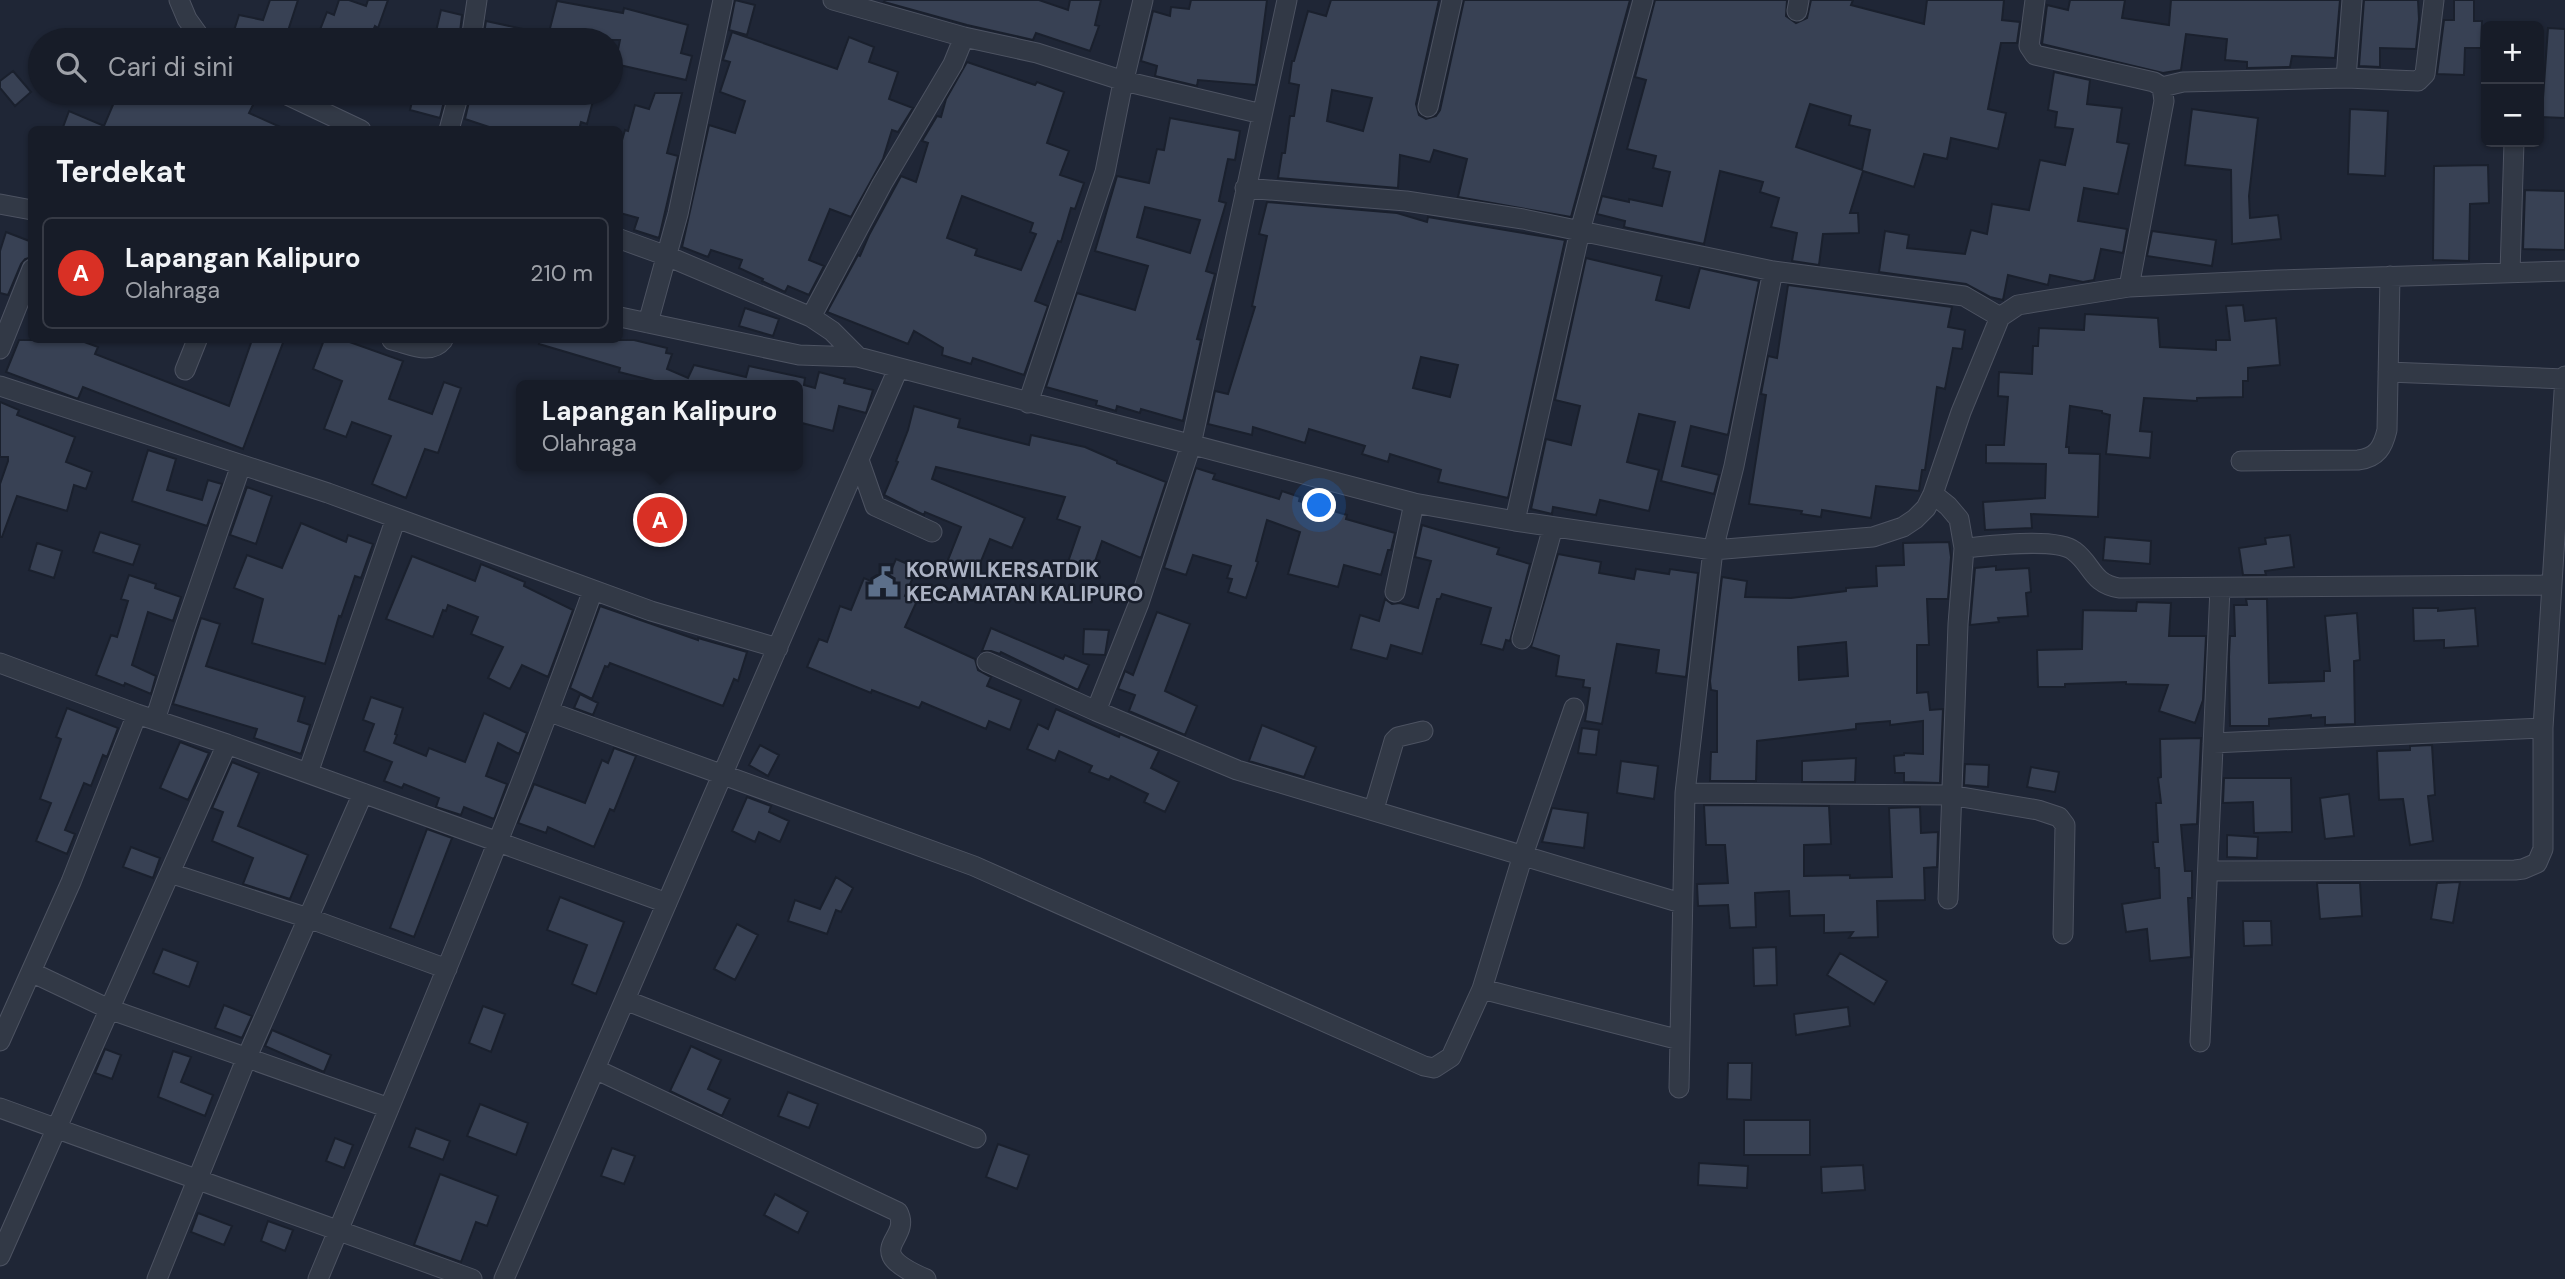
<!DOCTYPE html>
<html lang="id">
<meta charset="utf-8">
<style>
body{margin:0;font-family:"DM Sans",sans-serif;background:#202530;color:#f1f3f6}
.controls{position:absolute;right:21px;top:21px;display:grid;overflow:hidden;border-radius:10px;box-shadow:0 2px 5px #0004}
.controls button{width:63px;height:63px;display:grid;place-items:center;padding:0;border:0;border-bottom:2px solid #363a45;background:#171c28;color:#f1f3f6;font:35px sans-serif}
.you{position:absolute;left:1320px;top:506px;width:24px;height:24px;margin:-18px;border:5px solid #fff;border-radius:50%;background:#1a73e8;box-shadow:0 0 0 10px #1a73e833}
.badge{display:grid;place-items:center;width:46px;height:46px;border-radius:50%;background:#d93025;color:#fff;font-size:23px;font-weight:700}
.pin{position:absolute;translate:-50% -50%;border:4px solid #fff;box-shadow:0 2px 7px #0006}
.popup{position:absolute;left:516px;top:380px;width:287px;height:91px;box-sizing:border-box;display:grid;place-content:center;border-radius:10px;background:#171c28;filter:drop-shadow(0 2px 5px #0005);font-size:23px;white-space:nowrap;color:#9ea1a8}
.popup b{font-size:26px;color:#f1f3f6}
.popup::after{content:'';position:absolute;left:50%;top:100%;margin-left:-14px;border:14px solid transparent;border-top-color:#171c28}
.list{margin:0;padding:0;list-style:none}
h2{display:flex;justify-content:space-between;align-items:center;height:91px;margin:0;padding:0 28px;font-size:30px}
h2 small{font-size:23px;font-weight:400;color:#9ea1a8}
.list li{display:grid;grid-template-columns:46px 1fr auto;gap:21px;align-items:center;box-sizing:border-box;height:112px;margin:0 14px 14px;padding:0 14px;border:2px solid #363a45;border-radius:10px}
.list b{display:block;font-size:26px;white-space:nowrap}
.list p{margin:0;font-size:23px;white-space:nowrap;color:#9ea1a8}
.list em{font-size:23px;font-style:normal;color:#9ea1a8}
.icon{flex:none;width:38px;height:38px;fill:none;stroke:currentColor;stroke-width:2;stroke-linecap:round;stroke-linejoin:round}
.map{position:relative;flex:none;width:2565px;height:1279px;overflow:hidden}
.search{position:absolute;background:#171c28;box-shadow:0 2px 5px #0004;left:28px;top:28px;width:595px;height:77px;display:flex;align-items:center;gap:18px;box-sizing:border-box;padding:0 24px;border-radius:38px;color:#9ea1a8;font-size:26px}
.panel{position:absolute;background:#171c28;box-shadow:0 2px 5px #0004;left:28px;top:126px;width:595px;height:217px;border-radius:10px}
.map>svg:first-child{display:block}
.building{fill:#384154;stroke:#1a202d;stroke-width:2;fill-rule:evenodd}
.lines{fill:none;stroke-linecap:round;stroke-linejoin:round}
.street-casing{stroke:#4d5362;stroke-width:21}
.street{stroke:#323946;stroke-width:19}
.labels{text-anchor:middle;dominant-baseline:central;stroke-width:5;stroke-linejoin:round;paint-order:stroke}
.poi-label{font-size:21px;font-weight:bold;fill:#acb3c4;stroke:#181e2b;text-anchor:start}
</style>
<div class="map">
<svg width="2565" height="1279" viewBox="0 0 2565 1279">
<rect width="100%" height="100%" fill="#1f2636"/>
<path class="building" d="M270,0H298L285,40H243L232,37L239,15L263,20Z
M339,0H349L366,6L368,0H388L378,28L375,26L369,40H316L327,12L334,15Z
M735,0L755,5L747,35L729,30Z
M885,0H1039L1068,10L1070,0H1101L1095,25L1099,26L1090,51L1036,33L1033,40L967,25L884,2Z
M1191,0H1267L1256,85L1198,80L1197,86L1155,76L1157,66L1141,61L1153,11L1170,16L1171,7L1189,9Z
M1331,0H1439L1416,104L1419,115L1426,119L1436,116L1440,110L1464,0H1630L1571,217L1458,197L1467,159L1434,150L1430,162L1400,155L1398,188L1278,178L1282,153H1285L1290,116H1294L1299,85L1289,83L1292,61H1294L1308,11L1326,16ZM1332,90L1372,98L1363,131L1327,121Z
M1655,0H1787L1786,16L1796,23L1807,18L1811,0H1853L1851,5L1924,24L1927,0H2004L2002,20L2020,22L2017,43H2001L1988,109L2006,113L1998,149L1951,138L1947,159L1924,154L1914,187L1863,171L1850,213H1858L1859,233L1823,234L1819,265L1792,261L1797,233L1771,227L1779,198L1760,192L1763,182L1720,171L1704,244L1624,227L1625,221L1597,214L1602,196L1629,202V199L1662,206L1670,172L1653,168L1656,156L1627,149L1646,80L1635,77ZM1810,104L1851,116L1849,125L1870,130L1862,170L1796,147Z
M2070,0H2125L2122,18L2169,25L2171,0H2340L2335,58L2292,56L2290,67L2247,68V62L2225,60L2227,39L2186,34L2181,70L2163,73L2042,44L2047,5L2068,10Z
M2364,0H2418L2419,19L2416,49L2380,48V67L2359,66Z
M2454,0H2474V21H2482L2481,48H2465L2464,75L2437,74L2444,20H2454Z
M557,1L623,13L624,8L688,25L681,53L692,56L686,80L615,64L620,40H547Z
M441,10L462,15L459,40H434Z
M486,21L542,33L541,40H483Z
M2548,28L2565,29V118L2539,117V98H2543Z
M732,32L837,69L849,37L874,47L869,62L898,72L889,99L913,108L898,132L892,130L883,159L851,217L830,209L809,260L824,266L809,295L788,286L785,292L762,281L763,279L739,268L742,260L711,250L708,257L682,247L709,125L735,133L745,101L720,92L730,62L723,60Z
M967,62L1035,85L1037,82L1064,92L1047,143L1069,151L1060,175L1084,183L1075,209L1071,208L1061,242L1058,241L1035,301L1048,306L1024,375L973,358L971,364L942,355L943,348L914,331L908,344L827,312L858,255L860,256L869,235L901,176L916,182L928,143L922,141L937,116L941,117L946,99ZM962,196L1033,223L1030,232L1036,234L1021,270L975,255L977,249L947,238Z
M13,71L31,92L15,106L0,88V81Z
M2054,72L2090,80L2087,104L2122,108L2117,142L2129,144L2118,194L2084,188L2078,221L2127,229L2123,253L2101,249L2094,280L2083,282L2050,275L2048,285L2008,275L2003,300L1990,297L1966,284L1879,272L1885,231L1909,235L1907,248L1965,254L1971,230L1987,234L1992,204L2029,210L2040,160L2065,165L2073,129L2055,127L2057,112L2048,110Z
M118,93H217L231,99L233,94L254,103L249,113L287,130H62L69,111L104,126Z
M414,93H446L440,118L410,110Z
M471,93H595L587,124L581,122L579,130H498L465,119Z
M655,93H682L667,153L678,156L659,238L634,230L638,218L620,213V147L625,130L628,131L635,105L649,109Z
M2192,109L2258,118L2249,196L2250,218L2278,215L2281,239L2232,244L2231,170L2185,165Z
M2350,109L2388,111L2385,176L2348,174Z
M1170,118L1240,131L1235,160L1228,159L1219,201L1226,203L1206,271L1215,274L1197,339L1201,340L1183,421L1141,409L1140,413L1117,406L1116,411L1096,405L1097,401L1046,387L1077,293L1135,310L1148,266L1095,251L1117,176L1149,183L1157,149L1164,150ZM1145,207L1200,220L1190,253L1137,237Z
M2488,165L2489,203L2470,204L2469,261L2433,260L2434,166Z
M2525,190L2565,191V250L2523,249Z
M1267,202L1397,213L1427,222L1428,217L1565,240L1508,498L1438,482L1441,470L1390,454L1388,462L1362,454L1365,446L1309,429L1305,443L1253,427L1252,435L1208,424L1215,391L1228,394L1255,307L1252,306L1267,236L1259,234ZM1421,357L1458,365L1450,397L1413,388Z
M2152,231L2216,240L2212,266L2147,256Z
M6,232L32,242V257L25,259L21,264L8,295L0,293V251Z
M1586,258L1662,276L1656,300L1689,308L1700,268L1759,281L1728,435L1691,426L1682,466L1719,475L1714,494L1661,481L1675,422L1639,414L1627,462L1659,470L1649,511L1600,500L1596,515L1553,507L1552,514L1531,509L1546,439L1571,445L1580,406L1555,400Z
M1788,285L1952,307L1948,327L1965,330L1962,349L1953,348L1945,389L1937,387L1925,470H1922L1919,491L1876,486L1871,518L1822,510L1821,517L1801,514L1802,511L1749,504L1766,395L1761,394L1768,356L1777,358Z
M2243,305L2245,321L2276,318L2280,365L2248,368V381H2243V397L2197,398V401L2144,398L2140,431L2152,432L2150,458L2106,454L2110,415L2102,413V411L2070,406L2066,447H2069V453L2100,454L2098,517L2031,514L2032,528L1985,530L1983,502L2045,498L2046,464L1986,463V445H2004L2008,397L1998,396L1999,372L2032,374L2033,346H2038L2039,328L2084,330L2085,314L2158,318L2160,347L2216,350V340H2230L2226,306Z
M745,308L779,319L773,336L739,326Z
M19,340H79L98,347L95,354L229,406L252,340H284L243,449L83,387L78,399L6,372Z
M324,340H344L403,361L389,399L432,414L444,382L461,388L438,453L425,449L406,498L372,484L391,436L352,422L346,437L324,429L342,381L313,369Z
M540,340H634L667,348L666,353L672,354L667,369L688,378L694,365L746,377L749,366L805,378L804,385L815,388L819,372L845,379L844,383L873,390L866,413L839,406L833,431L798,422V385H670L619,372L620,368L539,344Z
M0,402L19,410L17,415L75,437L66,462L92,472L86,489L74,485L67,511L17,496L2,537H0V484L8,461V457H0Z
M914,406L960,419L958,427L1005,439L1029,445L1031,435L1085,447L1117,461V463L1166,482L1141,558L1102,541L1091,573L1067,565L1080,527L1057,519L1065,497L936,467L932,479L1025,518L1012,548L990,539L975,576L946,565L961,527L925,512L924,515L884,495L898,462L896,461L908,430Z
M148,450L176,459L167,490L202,500L208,480L222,484L207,526L132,501Z
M1196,468L1215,474L1213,479L1279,499L1282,491L1300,497L1299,501L1347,515L1346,519L1395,533L1391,550H1388L1381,575L1344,565L1338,587L1288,574L1300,532L1267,520L1256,561L1258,562L1246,598L1228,592L1232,579L1227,578L1231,566L1193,555L1186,575L1164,568Z
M247,487L272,496L256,544L230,535Z
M301,523L346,542L348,535L373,544L361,578L355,576L341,617L339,616L325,664L252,643L263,599L234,588L247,555L282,568Z
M1422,525L1499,548L1497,554L1530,564L1510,641L1506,640L1503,650L1481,644L1491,608L1442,594L1440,599H1437L1422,654L1391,645L1387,659L1351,649L1360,615L1379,621L1385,599L1392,604L1400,603L1418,608L1431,561L1415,557Z
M100,532L140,545L133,565L93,552Z
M2290,535L2294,567L2265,571L2266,575H2243L2239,548L2266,544L2265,538Z
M2105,537L2151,541L2150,564L2103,560Z
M1949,542L1951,557L1948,599H1927L1929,645H1917V693L1928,692L1930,710L1943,709L1940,783L1904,782V773H1895L1894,756L1904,755V753L1923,754V721L1890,725V721L1856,724V729L1757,741L1756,781H1710L1711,752H1717V691L1711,690L1710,681L1722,577L1747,581L1745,597L1791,598L1846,591V588L1877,586L1876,566L1904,565L1903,543ZM1846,642L1848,676L1799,680L1798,647Z
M37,543L62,551L54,578L29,570Z
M1558,554L1601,562L1599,573L1634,579L1636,569L1669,574L1670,569L1698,573L1686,677L1656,673L1659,650L1617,644L1602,724L1585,721L1590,688L1583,687L1584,680L1556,676L1559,656L1531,647Z
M412,556L475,581L481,564L525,582L524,586L573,610L548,677L522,665L510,689L488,678L503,647L471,634L478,617L448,605L446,611L443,610L433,637L386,619Z
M896,559L917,568L905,596L917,601L905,627L975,659L978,670L991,677L987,686L1021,700L1010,730L989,721L986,729L922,702L919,708L872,690L871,693L807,667L819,639L827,642L840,606L851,610L864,578L884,587Z
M1996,566V570L2029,568L2031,592L2026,593L2028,616L1998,618L1999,622L1970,625L1975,568Z
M129,575L156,584L155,588L181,597L173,621L148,612L132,665L156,676L151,694L125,683L124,686L96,675L111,635L117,637L128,601L121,599Z
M2246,599H2267L2269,683L2324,681V671H2330L2325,616L2357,613L2360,660L2354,661L2355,724L2325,725V717L2311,718V715L2269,719V726H2230L2229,657L2230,636H2235L2234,605H2247Z
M2137,602L2171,603L2169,636H2206L2203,700L2195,723L2159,711L2168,685L2126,684V682L2065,684V687H2038L2037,650L2082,649L2083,610L2136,611Z
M600,606L698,640V638L747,652L738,681L734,679L723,706L610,663L608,667L605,666L592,699L570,688Z
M2413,608H2438V611L2475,608L2478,646L2444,648V640L2414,641Z
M1157,612L1190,624L1165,691L1197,706L1185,735L1129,711L1135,695L1118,689L1125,671L1133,675Z
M201,618L220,624L206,666L305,697L298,721L310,725L301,754L254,738L257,729L173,704Z
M991,628L1063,659L1065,655L1089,665L1078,690L1001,652L1000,654L991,651H982Z
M1084,629L1109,630L1105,655L1083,654Z
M580,694L598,703L593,715L574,708Z
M371,697L403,708L395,734L397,735L394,743L426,756L429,748L465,762L484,713L527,733L519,754L498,743L486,776L507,784L494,819L464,807L461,815L436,807L439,798L404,784L402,788L384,781L392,762L364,751L374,724L363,720Z
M67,708L118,728L107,757L103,755L91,786L84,783L65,830L75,834L67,854L36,841L51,803L40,799L61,739L56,737Z
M1056,709L1119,737L1120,734L1159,751L1151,768L1179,782L1165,812L1144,802L1148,794L1111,776L1109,780L1089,772L1092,766L1059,751L1055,761L1027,749L1038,724L1048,729Z
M1262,725L1316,747L1304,777L1249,761Z
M1582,728L1599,730L1596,755L1578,753Z
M2201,738L2197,824L2181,825L2185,871H2192V898H2188L2191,957L2150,961L2147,929L2126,932L2122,904L2160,898L2159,868H2155L2153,842H2158L2156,803H2161L2158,778L2161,777L2160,739Z
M180,742L209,753L188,800L160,788Z
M760,745L779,755L768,776L749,765Z
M2432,745L2435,795L2428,796L2433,841L2410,845L2403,799L2379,800L2377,751L2410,750V746Z
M614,748L636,756L614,811L610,809L594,847L548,827L546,833L518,823L534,784L585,803L602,760L608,763Z
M1856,758L1855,782H1802V761Z
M1621,761L1658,766L1654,799L1617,793Z
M232,762L259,773L238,826L308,855L290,899L243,884L253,858L212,841L223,812L212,808Z
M1965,764L1989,765L1988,787L1964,785Z
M2031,767L2059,772L2055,792L2027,787Z
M2224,778H2291L2292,832L2254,833L2253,802L2223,803Z
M2349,794L2354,836L2325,839L2320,798Z
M747,797L771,806L769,812L789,821L780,842L759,832L755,842L732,831Z
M1704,805L1829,806L1831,844L1804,845V876L1850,875V878L1892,877L1889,808L1920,807L1921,833L1938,832L1937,867L1924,868L1925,900L1877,901L1878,937L1849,938L1853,932L1824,933V915L1790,916L1789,891L1755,893L1756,927L1730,928L1728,905L1698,906L1697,884L1728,883L1725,845H1706Z
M1552,808L1588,813L1584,848L1542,842Z
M427,829L452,838L414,937L390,928Z
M2227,835L2258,837L2257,858L2227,857Z
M131,847L160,858L153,878L123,867Z
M836,877L853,888L841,912L836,910L827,934L788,921L795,900L820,909Z
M2460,882L2453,923L2431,919L2437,883Z
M2317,883H2360L2362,916L2320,919Z
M560,897L624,922L596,994L572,984L587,945L547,930Z
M2243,921H2271L2272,945L2244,946Z
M737,924L758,935L735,980L714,969Z
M1776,947L1777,985L1754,986L1753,948Z
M163,949L198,962L189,987L153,973Z
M1840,953L1887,981L1874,1004L1827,975Z
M224,1005L252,1016L242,1038L215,1028Z
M483,1006L505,1014L491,1052L469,1043Z
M1848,1007L1850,1026L1796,1035L1794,1014Z
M272,1030L331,1055L324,1072L265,1046Z
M691,1046L721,1060L708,1089L730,1099L722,1116L670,1091Z
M105,1049L121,1055L112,1079L95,1073Z
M173,1051L191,1057L181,1082L213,1095L205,1116L158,1097Z
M1728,1063H1752L1751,1100L1727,1099Z
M788,1092L818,1104L809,1128L778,1116Z
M480,1104L528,1123L516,1155L467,1136Z
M1744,1120H1810V1155H1744Z
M416,1128L450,1141L443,1160L409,1147Z
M335,1138L353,1145L344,1168L326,1161Z
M998,1144L1029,1155L1017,1189L986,1177Z
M612,1148L635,1156L624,1184L601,1176Z
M1699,1163L1748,1166L1747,1188L1698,1185Z
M1863,1165L1865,1190L1822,1193L1821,1167Z
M440,1174L498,1196L487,1226L476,1222L461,1262L414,1245Z
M775,1194L808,1212L798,1233L764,1215Z
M198,1213L232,1226L224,1245L191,1232Z
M268,1221L293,1230L285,1251L261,1241Z"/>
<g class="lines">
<g class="street-casing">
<path id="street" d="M179,0L187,19L202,40
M833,0L964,37L1037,53L1124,81L1262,114
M2035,0L2029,46L2035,55L2154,82L2162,87L2164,101L2129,287
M1797,11L1799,0
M471,40L477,0
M2346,78L2352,0
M2162,87L2183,82L2346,78L2418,81L2425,74L2434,0
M283,93L361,130
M1428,107L1452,0
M449,130L459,93
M1245,188L1406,201L1523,219L1773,271L1964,296L2000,317
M0,204L32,210
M620,239L667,256L811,317L832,331L858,357
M2510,273L2514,142
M620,317L799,355L858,357L1414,503L1515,521L1713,550L1873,537L1903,527L1915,519L1926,508L1933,494L1961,412L2000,317L2018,305L2129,287L2277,280L2565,271
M811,317L882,184L953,64L964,37
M648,323L678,214L723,0
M392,340C410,344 430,356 443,340
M0,349L32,269
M185,370L197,340
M2388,372L2565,379
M0,386L328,493L651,611L778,648
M1028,403L1105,172L1121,92L1143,0
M859,460L875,506L932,532
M2241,461L2358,460C2377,458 2383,447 2387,430L2390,276
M1933,494L1948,506L1959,519L1964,548L1958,624L1948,899
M1515,521L1580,231L1643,0
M1964,548C1989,546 2056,537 2074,551C2093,565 2091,583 2119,588L2551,585
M1395,592L1414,503
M1522,639L1553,527
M987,662L1096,711L1237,770L1681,903
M0,663L137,714L227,744L667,903
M1096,711L1139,603L1191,445L1287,0
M550,712L974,866L1424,1066L1434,1068L1451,1057L1482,989L1523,855L1574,708
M155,720L184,630L241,465
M2213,743L2543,728
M308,773L396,518
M1685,793L1950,795L2038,810L2059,817L2065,825L2063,934
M1374,809L1394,741L1398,737L1423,731
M2208,871L2515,870L2523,869L2537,863L2543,849V728L2565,376
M170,873L308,918L447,969
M31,972L109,1009L389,1108
M1482,989L1680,1040
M625,1000L976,1138
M0,1041L71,882L137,714
M2200,1042L2220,588
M595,1069L898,1212C913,1241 857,1249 926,1279
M1679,1088L1685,793L1713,550L1734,466L1773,271
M0,1108L472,1279
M0,1256L227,744
M157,1279L247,1057L363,793
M318,1279C413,1050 510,823 593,590
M504,1279L898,369"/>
</g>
<use href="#street" class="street"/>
</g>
<defs>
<g id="civic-bare" transform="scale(2.415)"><path d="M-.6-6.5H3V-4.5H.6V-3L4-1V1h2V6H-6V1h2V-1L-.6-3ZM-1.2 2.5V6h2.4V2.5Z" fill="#5c6f8a" stroke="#181e2b" stroke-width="2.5" paint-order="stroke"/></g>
</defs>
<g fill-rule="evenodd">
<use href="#civic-bare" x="883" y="582"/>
</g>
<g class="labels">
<g class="poi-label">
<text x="906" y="570">KORWILKERSATDIK<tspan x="906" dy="24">KECAMATAN KALIPURO</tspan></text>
</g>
</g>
</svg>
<div class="controls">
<button>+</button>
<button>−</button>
</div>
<div class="you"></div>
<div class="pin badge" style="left:660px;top:520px">A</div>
<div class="popup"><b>Lapangan Kalipuro</b>Olahraga</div>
<div class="search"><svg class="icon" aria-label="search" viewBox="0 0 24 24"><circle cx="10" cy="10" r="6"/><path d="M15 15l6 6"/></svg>Cari di sini</div>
<section class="panel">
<h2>Terdekat<small></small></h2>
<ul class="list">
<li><span class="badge">A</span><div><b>Lapangan Kalipuro</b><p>Olahraga</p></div><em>210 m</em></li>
</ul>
</section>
</div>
